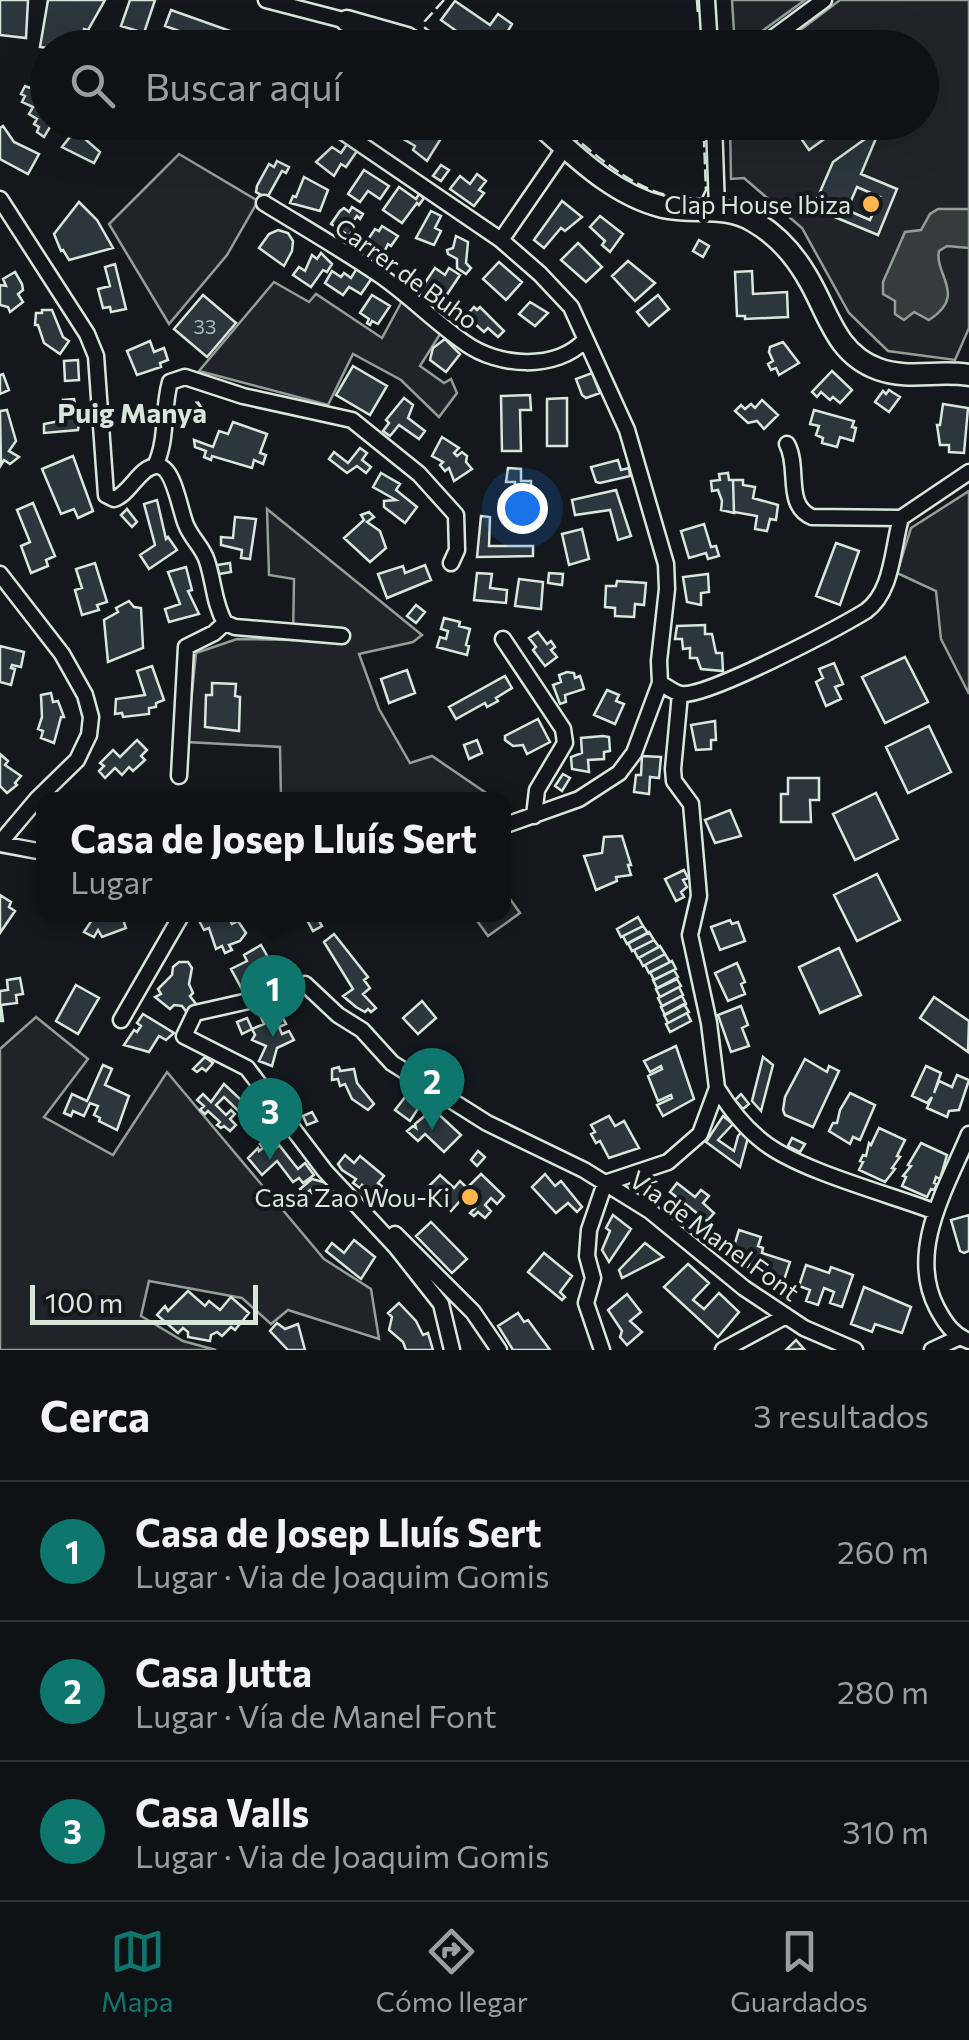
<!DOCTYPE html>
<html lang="es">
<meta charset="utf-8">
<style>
body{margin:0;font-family:Commissioner,sans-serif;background:#1d2022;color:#f1f3f6}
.scale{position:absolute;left:30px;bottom:25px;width:228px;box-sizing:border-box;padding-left:10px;border:5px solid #d8e6dc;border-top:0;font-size:28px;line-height:35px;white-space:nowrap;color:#d8e6dc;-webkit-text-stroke:8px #14181c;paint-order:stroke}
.you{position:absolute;left:522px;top:508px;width:35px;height:35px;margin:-25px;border:8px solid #fff;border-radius:50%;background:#1a73e8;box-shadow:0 0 0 15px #1a73e833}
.badge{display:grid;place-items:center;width:65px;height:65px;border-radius:50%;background:#0f766e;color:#fff;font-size:32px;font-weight:700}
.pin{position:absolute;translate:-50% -82px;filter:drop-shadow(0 2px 5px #0008)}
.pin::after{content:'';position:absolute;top:52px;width:35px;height:30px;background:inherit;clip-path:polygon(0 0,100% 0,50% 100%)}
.popup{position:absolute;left:36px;top:792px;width:475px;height:130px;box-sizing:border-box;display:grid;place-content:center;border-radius:20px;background:#0f1215;filter:drop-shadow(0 2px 8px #0005);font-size:32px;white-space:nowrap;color:#9b9ea0}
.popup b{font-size:38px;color:#f1f3f6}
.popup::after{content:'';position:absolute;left:50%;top:100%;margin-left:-20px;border:20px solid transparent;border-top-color:#0f1215}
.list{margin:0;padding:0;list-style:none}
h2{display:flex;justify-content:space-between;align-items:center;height:130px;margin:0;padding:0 40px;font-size:42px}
h2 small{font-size:32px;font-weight:400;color:#9b9ea0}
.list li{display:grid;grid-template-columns:65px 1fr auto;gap:30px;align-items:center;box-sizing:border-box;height:140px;padding:0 40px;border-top:2px solid #2f3234}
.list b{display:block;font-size:38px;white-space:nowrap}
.list p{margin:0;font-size:32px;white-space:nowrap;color:#9b9ea0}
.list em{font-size:32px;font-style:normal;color:#9b9ea0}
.icon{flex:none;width:55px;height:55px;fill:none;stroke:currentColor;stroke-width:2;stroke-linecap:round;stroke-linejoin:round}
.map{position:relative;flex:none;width:969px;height:1350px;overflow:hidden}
.search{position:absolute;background:#0f1215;box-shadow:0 10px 40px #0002;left:30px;right:30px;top:30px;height:110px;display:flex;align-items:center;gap:25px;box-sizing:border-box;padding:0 35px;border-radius:55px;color:#9b9ea0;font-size:38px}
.sheet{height:550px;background:#0f1215}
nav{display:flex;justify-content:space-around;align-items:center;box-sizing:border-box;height:140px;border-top:2px solid #2f3234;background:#0f1215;font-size:28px;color:#9b9ea0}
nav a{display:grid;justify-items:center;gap:5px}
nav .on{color:#0f766e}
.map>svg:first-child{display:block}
.green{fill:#202428;stroke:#939e99;stroke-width:2.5}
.water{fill:#363b3e;stroke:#939e99;stroke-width:2.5}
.building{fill:#2c363c;stroke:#d8e6dc;stroke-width:2.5;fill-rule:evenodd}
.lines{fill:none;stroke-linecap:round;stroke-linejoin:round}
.street-casing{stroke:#d8e6dc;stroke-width:19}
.secondary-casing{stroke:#d8e6dc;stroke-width:25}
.street{stroke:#14181c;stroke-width:14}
.secondary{stroke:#14181c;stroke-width:20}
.fence{stroke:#d8e6dc;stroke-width:2.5;stroke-dasharray:12 5;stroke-linecap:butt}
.poi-dot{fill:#ffb74d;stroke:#14181c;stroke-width:4}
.labels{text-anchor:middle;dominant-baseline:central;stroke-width:8;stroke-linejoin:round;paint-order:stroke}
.number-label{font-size:20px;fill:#adbab4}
.poi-label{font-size:25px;fill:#d8e6dc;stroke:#14181c;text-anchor:end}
.street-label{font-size:25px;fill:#d8e6dc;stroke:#14181c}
.neighbourhood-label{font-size:28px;font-weight:bold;fill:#d8e6dc;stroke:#14181c}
</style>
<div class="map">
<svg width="969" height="1350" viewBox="0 0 969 1350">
<rect width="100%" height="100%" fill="#14181c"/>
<path class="green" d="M732,0H805L740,47L735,48Z
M840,0H969V328L955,360L888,351L849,313L802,228L744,178L731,179L730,123L922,122V48L778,47Z
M179,154L258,201L227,255L169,324L109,224Z
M274,282L309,302L316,294L382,338L402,301L442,331L420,366L444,383L451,379L457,393L439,417L401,380L353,354L328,405L199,371Z
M969,491V694L941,639L936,591L897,573L911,528Z
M267,509L422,635L413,642L359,654L379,709L410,763L432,756L495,799H281L280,747L187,742L196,653L237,639L293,640L294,579L269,575Z
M503,889L520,913L488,936L473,915L503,914Z
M36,1017L88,1059L44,1117L113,1155L167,1072L324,1259L371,1289L379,1339L288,1310L271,1324L242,1298L149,1281L141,1316L183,1341L216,1350H0V1049Z"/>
<path class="water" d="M938,209H969V248L947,246L939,251C934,275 968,295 929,320L914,312L904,320L895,314V301L883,294V282L905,232L921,230L930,214Z"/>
<path class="building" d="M0,0H28L26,38L0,35Z
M48,0H105L88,30L84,29L81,46L48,48L40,47Z
M130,0H155L144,33L121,26Z
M455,1L490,25L498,14L512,24L498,48H480L441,20Z
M171,10L233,32L227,48L165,26Z
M135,39L153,44L152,48H131Z
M42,67L48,70V122H53L44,137L37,132L39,127L34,124L37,119L29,114L33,107L22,102L25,96L21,94L25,86L30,88Z
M70,122H96L85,139L100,152L94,163L62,147L73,133L66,129Z
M350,122H389L382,133L377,129L368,142L347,128Z
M409,122H429L445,132L427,161L413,150L415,146L400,137Z
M820,122H848L809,150L800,137Z
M3,126L14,142L39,154L28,174L0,159V128Z
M872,134L877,136L861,174L897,189L878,235L813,208L833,162ZM857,187L880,197L870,220L847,210Z
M347,144L357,151L346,167L341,164L334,176L316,162L332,147L341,153Z
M277,161L289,167L286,173L282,171L267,198L256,192L257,186L269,164L274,167Z
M441,165L449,170L441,181L433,176Z
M364,170L389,186L380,199L368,191L360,202L348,194Z
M477,174L486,181L479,190L484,193L474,206L450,189L460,176L470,184Z
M304,177L328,190L320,211L290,203L293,196L296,197Z
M399,187L416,199L419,194L424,198L419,205L417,203L402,223L383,210Z
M562,201L582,217L565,231L561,228L544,248L534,240Z
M79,202L97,220L113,248L69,260L63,250L61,251L54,234Z
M352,207L363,214L360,219L357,216L352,223L356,226L351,233L357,237L349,249L339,242L345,233L331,224L340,211L344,208L349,212Z
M431,211L441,216L435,228L441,231L434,245L416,238Z
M600,216L623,234L610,252L602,245L605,241L590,227Z
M382,226L398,236L391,246L388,244L380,261L366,254L369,250L363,247L358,254L349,249L358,235L367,241L375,229L379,231Z
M278,230L288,233L293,241L292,251L284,266L259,248L269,234Z
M456,236L468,242L466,263L471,268L466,274L457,268V259L448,254L447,250L453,248Z
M699,240L709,246L703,257L693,251Z
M578,243L602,267L586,282L561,260Z
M321,253L332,264L327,272L323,270L311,287L293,275L299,267L305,271L312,255L317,259Z
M628,261L655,283L635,301L612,276Z
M499,262L522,282L506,300L483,279Z
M115,264L126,309L111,312L110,307L103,308L98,289L110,286L105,267Z
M357,268L372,278L361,294L349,287L343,295L325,283L332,271L341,277L344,273L351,278Z
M435,268L445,275L449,268L460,275L444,299L434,293L429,300L418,293Z
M752,271L753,294L787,292L788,317L745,319V316H737L735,272Z
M15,272L22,284L23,290L18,294L23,302L10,312L8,307L0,305V285L6,286L3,279Z
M203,295L236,323L207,357L174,329Z
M372,295L390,306L378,324L372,321L370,325L367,323L369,319L360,313Z
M658,295L669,309L649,326L637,312Z
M530,302L548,313L535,326L519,314Z
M474,307L477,310L480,307L504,331L498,337L488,328L484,332L466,316Z
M42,310H52L63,337L69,341L60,354L44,343L38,325H35L36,313H42Z
M445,339L460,354L446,372L430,360L433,348Z
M150,341L154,352L164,348L168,360L160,363L161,367L137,375L127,351Z
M783,342L799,363L779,375L776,368L771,370L768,364L773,361L769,352L770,347Z
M78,360L79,380L65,381L64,361Z
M353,366L387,386L370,415L336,395Z
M832,371L852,390L840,403L833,397L830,400L821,392L817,397L812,392Z
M592,373L600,393L586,398L582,395L576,379Z
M3,374L9,390L0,394V375Z
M889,390L900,397L889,412L875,402L883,391L886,394Z
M530,395L531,410H520L521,451H502L501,396Z
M404,398L413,405L408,418L425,431L419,439L399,425L390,436L383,431L389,423L386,420Z
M567,398V446H547V399Z
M74,399L77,415H80L78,430L44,433V424L65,420L63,400Z
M762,400L778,415L764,429L757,421L748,423L735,411L741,405L745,409L751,404L755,408Z
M943,404L968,408L964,453L949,452V445H940L937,425H940Z
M7,410L16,441L9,451L19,457L10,464L4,460L1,465L0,411Z
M814,410L854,421L852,427L856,428L853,441L840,437L837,447L822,443L823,438L816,435L819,426L810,424Z
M233,422L267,434L260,453L266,455L263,464L254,460L252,468L212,456L211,460L204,457L206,451L195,447L194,440L213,447L219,431L228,434Z
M442,437L459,448L454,453L457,456L462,452L467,456L466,462L472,469L454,481L449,468L445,471L440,465L443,462L432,456Z
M360,448L367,453L362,460L371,467L366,473L357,466L347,473L329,459L334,452L348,463Z
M73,456L93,511L78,518L74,509L61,514L42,469Z
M618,460L621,470L629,468L630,476L600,483L596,482L591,467Z
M508,468L521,469V481H531V492H515V482H506Z
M381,473L400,484L396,490L417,507L405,523L384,507V501L396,500L373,487Z
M728,473L729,480H733L734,513L721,510L722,501L718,490L712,491L711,481L720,480L719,474Z
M733,480H743V485L755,487L753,498L778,505L776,520L770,519L767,531L755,529L757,516L734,512Z
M616,490L631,536L618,540L610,510L575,515L572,500Z
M157,500L166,539L168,537L177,550L149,569L140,555L155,545L144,504Z
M33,503L55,556L46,560L48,566L31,573L21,546L30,542L17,510Z
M127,509L137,522L132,527L121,515Z
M369,512L374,517L367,522L380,531L386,548L370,562L344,538L364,520L361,515Z
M481,516L490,517L489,546H533V556L477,557Z
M235,517L256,519L250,559L241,558L242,550L221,545V537L233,538Z
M704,524L711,547L716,546L719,556L708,559L706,553L689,558L681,531Z
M582,529L589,559L569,565L562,534Z
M836,543L859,551L840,605L816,596Z
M95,563L107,602L97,605L99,610L82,615L75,590L82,588L76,569Z
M230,563L231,572L219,574L217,565Z
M425,565L431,580L387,598L378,574L403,566L405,573Z
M186,567L192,590L188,591L199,614L169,622L165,609L180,604L168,572Z
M477,573L492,574L490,588L507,590L506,603L474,600Z
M549,573L563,574L562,585L548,583Z
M708,574L709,592L701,593V605L687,602L683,577Z
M519,579L543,582L541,609L515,606Z
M617,581L646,583L644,605L635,604L634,617L615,616V608L605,607L606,586H616Z
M129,601L134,607L141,608L143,648L108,662L104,620L118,612L116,608Z
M416,605L425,612L416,623L407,616Z
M444,618L460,622L459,626L470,629L466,645L469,646L467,655L437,647L440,637L446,639L448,631L441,629Z
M705,625V634H712L716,653H722L723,671L701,669L697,658H690V648L683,649L682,639H675L677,626Z
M538,632L547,644L551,641L555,647L551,650L557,657L545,666L533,650L536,647L529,638Z
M0,646L24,652L21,667L12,665L11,668L15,669L11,685L0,682Z
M905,657L928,702L885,723L862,677Z
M834,663L843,684L835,687L841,699L826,706L816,682L823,678L819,669Z
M152,666L164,700L156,703V707L149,708V714L123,717L122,713L115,714L116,699L145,695L137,671Z
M407,670L415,693L389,703L381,679Z
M567,672L574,673L575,678L580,676L584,689L565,695L566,702L560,704L553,685L561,682L559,675Z
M505,676L512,688L496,698L498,701L487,707L485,703L456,719L449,707Z
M212,683L236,684L235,696L240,697L239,731L205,727L206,695H212Z
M607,690L619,695L616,701L624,704L615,724L594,715Z
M51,693L53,702L58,701L64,717H61L54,743L41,738L43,731L38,729L42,717L41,695Z
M538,719L550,742L527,754L523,745L513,746L505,740V736Z
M715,721L716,740H711V749L696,750L691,725Z
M929,726L951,772L908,793L886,747Z
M603,736L609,737L610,751L604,752V759L588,760L589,772L572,769L571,757L582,753L581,738Z
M137,740L147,750L141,756L145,760L133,771L129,767L122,775L115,768L105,778L99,771L104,766L100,763L113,750L120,757Z
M477,740L482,753L469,759L464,745Z
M0,754L8,761L5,765L21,776L15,783L17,785L7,793L0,786Z
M642,756L661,757L659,778L650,777L649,794L634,792L636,775H641Z
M563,774L570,778L562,791L555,786Z
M788,778H819V800H810L811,822H781V794H788Z
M876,793L898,839L855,860L833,814Z
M730,810L741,836L715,843L705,820Z
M622,836L631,865H628L631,875L616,877L617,881L596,890L584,856L602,853L604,837Z
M684,870L688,878L683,880L687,887L681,892L684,897L676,901L665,879Z
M877,874L900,920L857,941L834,895Z
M0,895L11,902L9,907L15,911L0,933Z
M92,914H128L124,923L126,928L102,937L98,930L94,937L84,932L94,917Z
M227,914L232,924L238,921L246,933L240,941L229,945L232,950L225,953L222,946L216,949L209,928L204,930L196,915Z
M315,914L322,926L313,931L306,918Z
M638,917L643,926L621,937L617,929Z
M730,920L732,924L738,922L745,941L720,950L711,927Z
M643,926L648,933L627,944L623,936Z
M649,932L654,940L632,951L628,943Z
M334,934L368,977L364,980L370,988L363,994L376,1008L371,1012L368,1009L365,1012L356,1007L343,996L353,989L324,942Z
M654,940L659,947L638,958L634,950Z
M261,945L277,973L243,991L231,969L247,961L244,955Z
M660,946L665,954L643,966L639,958Z
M839,948L861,995L820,1013L799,967Z
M665,954L670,962L649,973L645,965Z
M672,961L676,969L654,980L650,972Z
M179,962H188L192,968L189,984L193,993L190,996L196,1004L188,1014L182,1006L174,1005L170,1009L155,997L161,994L158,989L172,975L173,967Z
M737,963L745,982L741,984L745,994L728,1001L715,973Z
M674,970L678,977L657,988L653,980Z
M20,978L23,994L16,995L17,1003L1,1005L3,1021H0V991L8,990L7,980Z
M677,979L681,986L660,997L656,989Z
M76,985L99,998L78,1034L56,1021Z
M679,987L683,995L662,1006L658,998Z
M682,996L686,1004L665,1015L661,1007Z
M934,997L969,1021L968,1052L920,1018Z
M422,1001L436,1018L418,1034L403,1018Z
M684,1004L689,1012L668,1023L664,1015Z
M741,1006L748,1025L742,1028L749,1046L731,1052L718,1015Z
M277,1007L286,1024L279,1027L282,1034L289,1031L294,1040L277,1048L272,1066L259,1061L266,1046L252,1040L255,1035L252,1029L264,1024L260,1015Z
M687,1013L691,1021L670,1032L666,1024Z
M143,1014L174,1033L166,1040L159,1036L149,1052L124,1045L134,1030L137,1032L141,1026L137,1023Z
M247,1018L252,1029L242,1034L237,1022Z
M676,1046L694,1099L663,1116L657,1105L672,1098L671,1095L658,1101L648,1076L662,1069L661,1066L650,1072L644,1061Z
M205,1057L213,1063L206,1071L202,1068L197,1072L193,1069Z
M763,1057L773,1065L761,1111L752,1101Z
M805,1059L827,1072L829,1066L839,1071L813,1127L785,1115L783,1110L785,1097Z
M103,1065L112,1069L105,1085L129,1096L117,1130L99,1121L100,1118L94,1115L98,1106L90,1103L84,1116L73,1111L71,1116L64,1113L72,1094L87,1101Z
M926,1066L941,1073L934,1093L939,1081L952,1087L957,1075L969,1080L959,1110L949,1111L947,1117L927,1108L932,1097L927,1103L912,1096Z
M339,1067L340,1071L354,1069L357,1083L374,1104L368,1110L352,1099L345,1084L340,1086L338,1079L332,1080V1069Z
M224,1084L241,1100L249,1093L256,1099L249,1106L257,1114L249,1121L224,1097L216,1105L226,1115L231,1110L235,1114L230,1119L236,1125L230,1131L224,1126L221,1128L217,1125L220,1122L208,1111L205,1114L200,1110L204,1106L197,1100L203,1094L211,1102Z
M413,1087L426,1096L410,1121L395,1110Z
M850,1093L875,1105L860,1140L853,1137L850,1144L829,1131L833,1123H837L840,1110Z
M741,1094L749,1104L743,1109L735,1100Z
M433,1109L461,1135L444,1152L425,1134L418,1141L407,1131L413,1126L416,1128L415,1124Z
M312,1112L317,1121L307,1125L303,1116Z
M609,1116L615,1126L624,1121L639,1148L609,1158L600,1141L596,1143L591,1134L595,1132L591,1125Z
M723,1116L733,1124L718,1140L734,1151L738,1136L743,1130L749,1134L740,1167L706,1142Z
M879,1128L905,1140L897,1156L900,1157L892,1168L895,1169L885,1182L859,1170L863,1162L860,1161L863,1155L866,1156L869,1143L871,1145Z
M268,1138L276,1148L279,1145L298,1169L305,1163L314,1175L303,1183L299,1178L293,1182L277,1161L262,1175L248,1158L258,1148L259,1151L263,1148L260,1144Z
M792,1138L805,1144L800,1152L788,1146Z
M921,1143L947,1155L940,1179L936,1177L934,1183L937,1184L934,1190L931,1189L927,1197L902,1186L906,1177L903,1176L911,1166L908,1165Z
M478,1151L485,1157L477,1166L471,1160Z
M345,1155L354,1163L360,1156L384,1176L378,1183L384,1188L376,1198L362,1185L360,1188L353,1183L356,1179L342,1170L338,1164Z
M481,1174L504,1196L497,1204L491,1198L485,1205L491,1211L485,1218L478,1212L474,1216L470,1213L475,1208L467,1201L464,1205L460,1201L451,1211L427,1188L440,1175L454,1188L460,1181L467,1188Z
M545,1174L555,1186L561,1181L582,1207L577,1212L568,1203L556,1213L532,1187Z
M312,1179L327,1183L326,1192L312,1193L310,1190L304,1195L300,1189Z
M677,1183L695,1197L701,1190L709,1196L703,1203L714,1213L707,1221L670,1192Z
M613,1215L631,1229L609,1262L602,1250L610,1231L606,1228Z
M969,1215V1251L964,1253L960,1251L951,1220Z
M431,1222L467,1259L452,1273L416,1236Z
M739,1230L761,1237L758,1246L763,1248L762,1253L790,1262L783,1283L774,1281L776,1274L748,1267L749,1264L741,1261L743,1257L732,1253Z
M354,1240L375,1257L361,1279L326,1251L332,1243L344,1253Z
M645,1243L663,1257L622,1278L619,1270Z
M544,1253L572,1276L560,1292L565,1297L562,1300L528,1272Z
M688,1264L709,1283L693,1300L704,1309L719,1293L739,1312L718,1337L664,1287Z
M806,1265L829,1273L831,1267L853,1275L842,1307L830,1303L834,1292L824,1288L818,1305L806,1301L810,1290L799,1286Z
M864,1287L911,1307L902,1333L875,1324L872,1332L851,1324Z
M188,1291L205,1306L209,1301L220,1310L231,1297L249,1313L235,1330L231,1327L222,1336L217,1332L211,1335L210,1341L188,1337V1332L183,1328L178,1333L157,1315L165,1306L168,1311Z
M627,1294L641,1312L630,1321L642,1332L627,1345L620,1337L622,1331L608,1310Z
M399,1303L416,1321L423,1335L428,1333L433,1350H406L403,1342L389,1330L392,1317L388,1313Z
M518,1313L524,1322L528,1320L550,1350H513L498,1326Z
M277,1323L285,1329L298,1324L305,1350H288L270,1331Z
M796,1340L804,1349L786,1350Z"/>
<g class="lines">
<g class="street-casing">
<path id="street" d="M266,0L347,21
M707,0L710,48
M759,48L824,0
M714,122L717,209
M334,126L501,240L540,274L571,307L627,430L666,564L667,589L659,661L660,683L634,753L619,773L579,799L503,826
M0,199L87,334L96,356L106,495L114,499C130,494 140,466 157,466C175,466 180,514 187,527C193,540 203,548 207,561C214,582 214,604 225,623L214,633L186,647L179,776
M264,203C303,227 343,250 381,276C411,297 436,323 465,343C498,367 556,371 585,340
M501,240L565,147
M787,444C800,468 784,505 812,517L901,518L969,472
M155,466C168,439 162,410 170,382L185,377L243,396L352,420L419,474L456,515L457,550L451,563
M0,574L62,654L85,695L91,717L89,735L77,760L37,799L0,843
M225,623L235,627L342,636
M503,639L563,729L565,743L537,790L534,816
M660,683C666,686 674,693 681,694C706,698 838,628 866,611C893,591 892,549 901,518
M0,844L43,852
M121,1020L182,914
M717,1088C730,1109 743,1126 762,1141C799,1171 889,1194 936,1212
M969,1134C947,1187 907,1251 937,1308C945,1323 953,1335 969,1341
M395,1234L473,1312L499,1350
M452,1350L441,1304L396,1247L325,1171L247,1068L184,1036L195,1013L271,996L305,984L338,1015L362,1030L392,1063L487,1123L584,1170L650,1211L744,1288L804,1328L855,1350
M602,1350L586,1303L593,1278L587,1256L589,1230L605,1183L668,1162L700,1134L717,1088L709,1023L690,935L699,896L691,804L674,781L673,769L680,694
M723,1350L786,1316
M932,1350L960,1337"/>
</g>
<g class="secondary-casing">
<path id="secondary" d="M347,21L407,38L423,48
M537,122C574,155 613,195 663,207C694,214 724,204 753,221C774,233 793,253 806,275C828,310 834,353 878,369C908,380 938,370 969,375"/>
</g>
<use href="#street" class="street"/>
<use href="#secondary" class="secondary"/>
<path class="fence" d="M444,0L425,21V28L453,48
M697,0L698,15
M699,40V48
M556,122C598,156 644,204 702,198L706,190L704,141"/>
</g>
<g class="poi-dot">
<circle cx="871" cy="204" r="10"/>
<circle cx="470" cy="1197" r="10"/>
</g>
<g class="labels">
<g class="number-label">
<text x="205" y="326">33</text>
</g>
<g class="poi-label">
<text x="851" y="204">Clap House Ibiza</text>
<text x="450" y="1197">Casa Zao Wou-Ki</text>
</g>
<g class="street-label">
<text transform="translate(407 273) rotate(36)">Carrer de Buho</text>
<text transform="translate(715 1235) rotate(36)">Vía de Manel Font</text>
</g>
<g class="neighbourhood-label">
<text x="132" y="412">Puig Manyà</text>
</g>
</g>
</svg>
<div class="scale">100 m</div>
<div class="you"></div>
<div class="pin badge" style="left:273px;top:1037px">1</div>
<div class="popup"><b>Casa de Josep Lluís Sert</b>Lugar</div>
<div class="pin badge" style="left:432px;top:1130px">2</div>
<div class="pin badge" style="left:270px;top:1160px">3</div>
<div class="search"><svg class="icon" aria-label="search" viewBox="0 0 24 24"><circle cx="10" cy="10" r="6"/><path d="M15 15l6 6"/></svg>Buscar aquí</div>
</div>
<section class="sheet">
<h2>Cerca<small>3 resultados</small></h2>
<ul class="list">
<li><span class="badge">1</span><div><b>Casa de Josep Lluís Sert</b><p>Lugar · Via de Joaquim Gomis</p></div><em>260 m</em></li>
<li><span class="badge">2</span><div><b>Casa Jutta</b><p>Lugar · Vía de Manel Font</p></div><em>280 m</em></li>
<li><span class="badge">3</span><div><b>Casa Valls</b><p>Lugar · Via de Joaquim Gomis</p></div><em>310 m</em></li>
</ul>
</section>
<nav>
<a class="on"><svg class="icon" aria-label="map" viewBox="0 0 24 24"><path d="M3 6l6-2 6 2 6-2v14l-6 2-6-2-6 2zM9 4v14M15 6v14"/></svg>Mapa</a>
<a><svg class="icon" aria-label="directions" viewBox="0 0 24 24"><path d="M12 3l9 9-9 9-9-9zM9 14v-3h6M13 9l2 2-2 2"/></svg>Cómo llegar</a>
<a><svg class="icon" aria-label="saved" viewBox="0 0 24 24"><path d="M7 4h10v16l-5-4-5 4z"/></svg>Guardados</a>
</nav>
